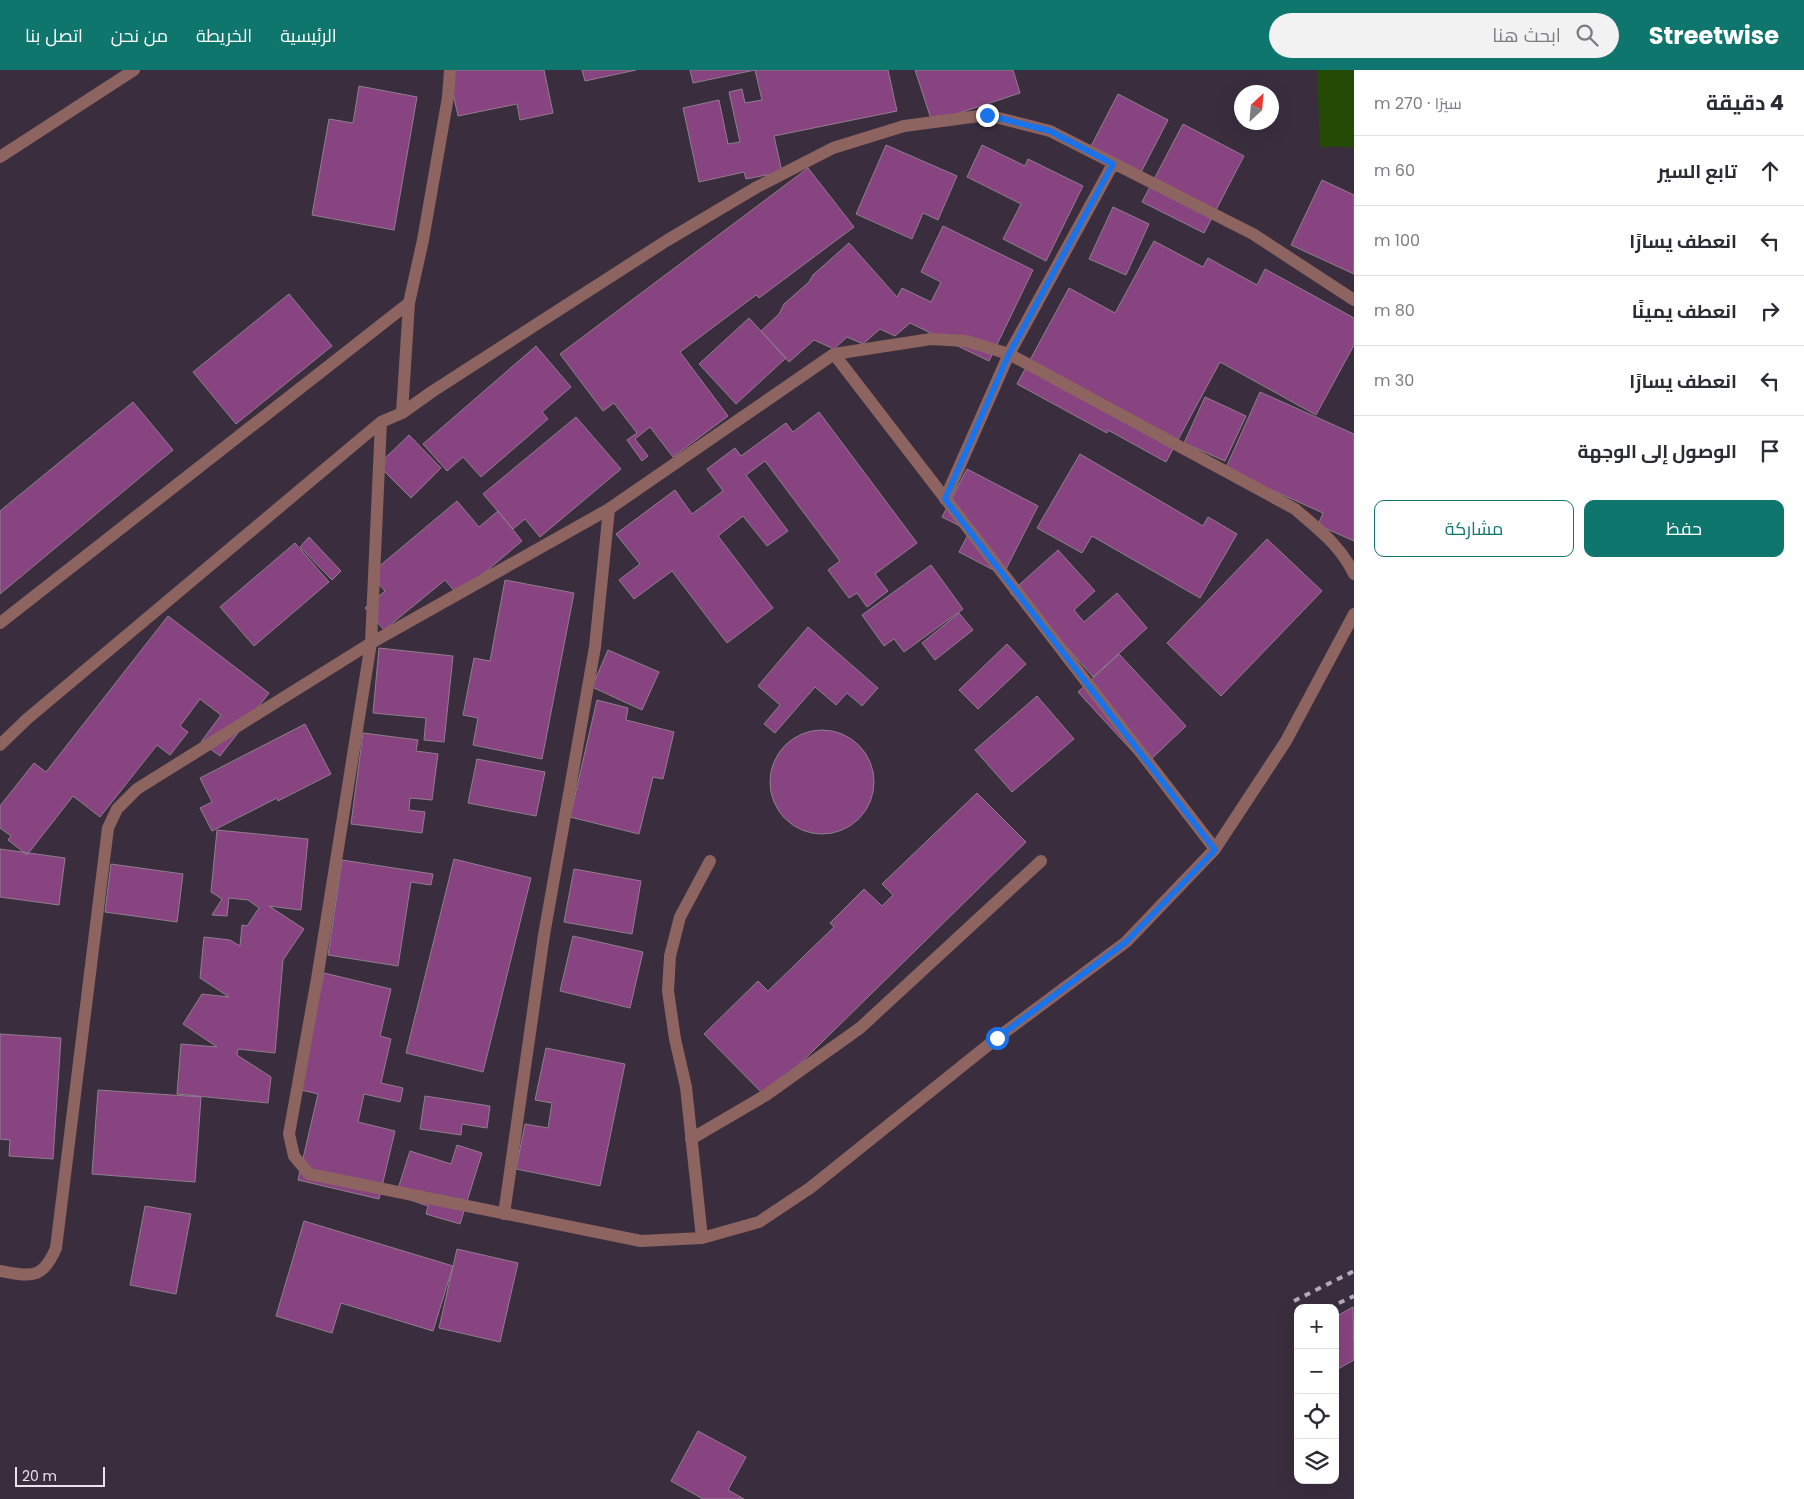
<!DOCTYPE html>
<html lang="ar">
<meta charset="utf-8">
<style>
body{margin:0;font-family:Poppins,Cairo,sans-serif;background:#f2f2f3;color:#2b2b33;direction:rtl}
.controls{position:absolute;right:15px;bottom:15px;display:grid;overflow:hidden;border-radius:10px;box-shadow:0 5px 20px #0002}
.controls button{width:45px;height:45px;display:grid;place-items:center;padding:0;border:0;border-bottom:1px solid #e1e1e2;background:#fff;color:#2b2b33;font:25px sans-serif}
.compass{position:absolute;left:1234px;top:15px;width:45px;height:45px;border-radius:50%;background:#fff;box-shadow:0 5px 20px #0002;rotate:26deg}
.scale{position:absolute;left:15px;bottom:12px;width:90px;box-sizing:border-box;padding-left:5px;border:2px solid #eae3ed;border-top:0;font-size:14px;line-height:18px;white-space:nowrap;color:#eae3ed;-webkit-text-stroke:4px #3a2e3e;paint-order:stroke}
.stop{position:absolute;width:15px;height:15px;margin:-11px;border:4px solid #1a73e8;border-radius:50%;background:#fff}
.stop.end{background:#1a73e8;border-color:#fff;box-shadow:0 1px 5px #0008}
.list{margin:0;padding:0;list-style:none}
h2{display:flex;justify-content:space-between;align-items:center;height:65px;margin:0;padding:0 20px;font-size:21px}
h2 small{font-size:16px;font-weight:400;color:#7c7c81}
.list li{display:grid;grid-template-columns:32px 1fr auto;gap:15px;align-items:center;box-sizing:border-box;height:70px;padding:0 20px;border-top:1px solid #e1e1e2}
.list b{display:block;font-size:19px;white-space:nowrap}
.list em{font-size:16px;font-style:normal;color:#7c7c81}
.actions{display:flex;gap:10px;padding:15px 20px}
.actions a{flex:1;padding:11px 0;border:1px solid #0f766e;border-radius:10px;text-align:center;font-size:18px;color:#0f766e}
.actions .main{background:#0f766e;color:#fff}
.icon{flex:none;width:28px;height:28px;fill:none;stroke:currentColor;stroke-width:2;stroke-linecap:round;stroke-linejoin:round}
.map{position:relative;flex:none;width:1354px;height:1429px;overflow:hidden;direction:ltr}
header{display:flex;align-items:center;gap:30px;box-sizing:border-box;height:70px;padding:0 25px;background:#0f766e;color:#fff}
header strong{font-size:24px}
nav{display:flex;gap:28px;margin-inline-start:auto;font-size:18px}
.search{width:350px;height:45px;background:#f2f2f3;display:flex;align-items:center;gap:12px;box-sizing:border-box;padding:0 18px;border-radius:28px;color:#7c7c81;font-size:19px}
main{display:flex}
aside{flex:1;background:#fff}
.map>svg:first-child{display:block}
.green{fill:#244a05}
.building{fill:#874480;stroke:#907e8d}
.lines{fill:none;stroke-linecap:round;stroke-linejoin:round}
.street{stroke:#8d6460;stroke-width:12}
.rail{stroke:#b3abb6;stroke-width:4;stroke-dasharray:6 6;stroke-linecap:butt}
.route{stroke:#1a73e8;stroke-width:6}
</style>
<header>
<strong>Streetwise</strong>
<div class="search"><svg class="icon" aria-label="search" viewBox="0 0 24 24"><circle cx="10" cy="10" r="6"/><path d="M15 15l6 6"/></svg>ابحث هنا</div>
<nav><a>الرئيسية</a><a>الخريطة</a><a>من نحن</a><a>اتصل بنا</a></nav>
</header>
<main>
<aside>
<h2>4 دقيقة<small>سيرًا · 270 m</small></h2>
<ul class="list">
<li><svg class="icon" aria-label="ahead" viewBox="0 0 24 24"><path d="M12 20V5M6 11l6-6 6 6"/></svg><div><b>تابع السير</b></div><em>60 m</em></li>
<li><svg class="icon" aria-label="left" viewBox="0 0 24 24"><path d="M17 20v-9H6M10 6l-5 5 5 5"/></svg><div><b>انعطف يسارًا</b></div><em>100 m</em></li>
<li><svg class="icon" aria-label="right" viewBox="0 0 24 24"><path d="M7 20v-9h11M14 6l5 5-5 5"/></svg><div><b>انعطف يمينًا</b></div><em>80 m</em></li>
<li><svg class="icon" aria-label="left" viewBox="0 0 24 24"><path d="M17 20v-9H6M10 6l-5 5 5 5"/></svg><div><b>انعطف يسارًا</b></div><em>30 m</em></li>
<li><svg class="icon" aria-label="arrive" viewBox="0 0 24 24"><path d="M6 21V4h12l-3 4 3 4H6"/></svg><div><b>الوصول إلى الوجهة</b></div></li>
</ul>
<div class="actions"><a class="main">حفظ</a><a>مشاركة</a></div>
</aside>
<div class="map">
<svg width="1354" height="1429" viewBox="0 0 1354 1429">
<rect width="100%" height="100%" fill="#3a2e3e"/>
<path class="green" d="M1317,0H1354V77H1320Z"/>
<path class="building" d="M448,0H544L553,43L520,50L517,34L458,46Z
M582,0H636L585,11Z
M690,0H888L897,41L774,66L782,102L746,109L744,102L699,112L683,38L719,30L728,74L740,72L729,22L742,19L745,33L762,30L755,0L693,13Z
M915,0H1013L1020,23L932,52Z
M359,16L417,27L394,160L312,145L329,49L353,53Z
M1118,24L1168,50L1138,108L1088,82Z
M1183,54L1244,86L1204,163L1142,132Z
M886,75L957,106L938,150L923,143L912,169L856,144Z
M982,75L1025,96L1028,89L1083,116L1046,191L1003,169L1021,134L967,107Z
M808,98L854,157L759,228L756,225L680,282L728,346L673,387L650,357L635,369L648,386L642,391L627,370L637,363L614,333L603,341L560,284Z
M1322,110L1354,125V204L1291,175Z
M1113,137L1149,154L1126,205L1089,189Z
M943,156L1033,200L989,291L910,253L895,266L880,259L863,274L847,267L834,279L814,270L789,292L761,261L779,244L784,234L809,212L813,205L849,173L897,227L902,218L931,232L941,212L921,202Z
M1154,171L1203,197L1208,188L1257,215L1265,199L1354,248V275L1316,345L1220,292L1166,392L1108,360L1107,363L1017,314L1069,218L1115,243Z
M289,224L332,276L236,354L193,302Z
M749,248L786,288L736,334L699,294Z
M536,276L571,317L542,342L548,349L481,407L463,387L447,401L423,374Z
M1260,322L1354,364V471L1318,455L1323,443L1274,421L1224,402Z
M1205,327L1246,346L1225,391L1184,373Z
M133,332L173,380L0,524V441Z
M819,342L917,473L875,504L888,521L867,537L857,523L849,528L828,500L840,491L765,391L746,405L788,461L767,476L743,446L718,466L773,538L727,573L672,501L634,529L619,510L640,494L616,464L675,420L692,444L723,421L707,399L735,378L741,386L786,353L793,362Z
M576,347L621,399L540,467L525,449L513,459L483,424Z
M409,365L441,398L411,428L378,395Z
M1080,384L1203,456L1208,447L1237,464L1200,528L1092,466L1082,483L1037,458Z
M967,399L1038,436L1003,505L959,482L970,461L942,447Z
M457,431L479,457L498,441L522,471L458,525L445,510L384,560L365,538L385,521L370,504Z
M309,467L341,501L332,510L300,477Z
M1267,469L1322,521L1221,626L1167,573Z
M295,473L329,512L254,576L220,537Z
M1058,480L1095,521L1074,540L1084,552L1117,523L1147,558L1093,607L1064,574L1010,523Z
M931,495L963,539L904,582L894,569L884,576L862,545Z
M505,510L574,523L542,689L473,675L478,648L463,645L474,588L490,591Z
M959,543L973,560L935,590L922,573Z
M168,546L269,623L220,686L201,672L221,645L200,629L180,656L188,662L170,685L157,675L100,747L73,726L27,785L8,770L11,766L0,758V736L34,693L46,702Z
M808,557L878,618L862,636L847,623L836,635L815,617L775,663L764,654L780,635L758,616Z
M1007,574L1026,594L978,639L959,620Z
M379,578L453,586L444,672L424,670L426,648L373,643Z
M608,580L659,602L642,640L592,617Z
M1119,584L1186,656L1145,695L1078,622Z
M1037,626L1074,669L1012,722L975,680Z
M597,630L628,638L626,650L674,662L663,709L653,707L639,764L570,747Z
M305,654L331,704L278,731L277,728L212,761L200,738L212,732L200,708Z
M770 712a52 52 0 1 1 104 0a52 52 0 1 1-104 0Z
M363,663L418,670L416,681L438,684L432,730L410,728L409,740L425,742L422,763L351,754Z
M477,689L545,702L536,746L468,733Z
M977,723L1026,772L766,1027L704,964L758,911L768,921L834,857L830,853L864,819L882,836L893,825L882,814Z
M217,760L308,769L301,840L269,836L304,859L283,890L275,983L238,979L237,985L271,1007L268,1033L177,1024L181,974L217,977L183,954L202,924L229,927L200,908L204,867L230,870L240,876L242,855L247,856L259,838L248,830L229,828L227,846L212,845L222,829L211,822Z
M0,779L65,788L59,835L0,827Z
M454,789L531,808L483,1002L406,983Z
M342,790L433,804L431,815L411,812L398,896L328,885Z
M111,794L183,804L177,852L105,842Z
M574,799L641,811L632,864L564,852Z
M573,866L643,882L630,938L560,921Z
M324,903L391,919L380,966L391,969L381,1013L403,1018L400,1032L364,1024L358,1052L395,1061L379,1129L298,1110L318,1024L297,1019Z
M0,964L61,968L53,1089L9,1086L10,1070L0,1069Z
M546,978L625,994L600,1116L516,1099L525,1054L548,1058L552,1033L535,1030Z
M98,1020L201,1027L195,1112L92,1104Z
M425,1026L490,1036L487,1058L462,1054L461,1065L420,1059Z
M457,1075L482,1083L460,1154L426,1144L428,1136L396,1125L410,1081L451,1094Z
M145,1136L191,1144L176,1224L130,1215Z
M304,1151L453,1196L433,1261L341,1233L332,1263L276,1246Z
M457,1179L518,1193L500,1272L439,1258Z
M1353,1237L1354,1290L1338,1299L1335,1295V1247Z
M698,1361L746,1387L728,1420L744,1429H703L671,1411Z"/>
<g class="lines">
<path class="street" d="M450,0L448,27L423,170L409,233L402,343L381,352L371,573L317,909L289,1064L294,1086L309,1104L641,1171L702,1168L759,1152L810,1118L997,968L1126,872L1215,779L1286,671L1354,544
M0,87L134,0
M834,284L1215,779
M402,343L433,321L666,171L757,117L833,78L904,56L987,45L1050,61L1253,164L1354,230
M945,429L1009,284L1113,94
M0,553L409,233
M0,675L27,649L381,352
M691,1069L766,1025L860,958L1041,791
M504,1144L544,865L595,577L609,439
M702,1168L686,1017L675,969L668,921L670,886L680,847L710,791
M0,1201C30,1206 42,1211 56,1178L108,758L117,739L137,719L371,573L609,439L834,284L931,269L966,271L1009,284L1295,439C1319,460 1340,475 1354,504"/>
<path class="rail" d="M1294,1231L1354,1201
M1328,1238L1354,1226"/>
</g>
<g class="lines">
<path class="route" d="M987,45L1050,61L1113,94L1009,284L945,429L1215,780L1126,872L997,968"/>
</g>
</svg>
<div class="controls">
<button>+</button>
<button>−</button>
<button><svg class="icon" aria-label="locate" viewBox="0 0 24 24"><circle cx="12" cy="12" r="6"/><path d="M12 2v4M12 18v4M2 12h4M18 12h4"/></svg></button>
<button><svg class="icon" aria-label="layers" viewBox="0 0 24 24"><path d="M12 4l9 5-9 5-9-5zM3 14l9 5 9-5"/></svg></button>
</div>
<svg class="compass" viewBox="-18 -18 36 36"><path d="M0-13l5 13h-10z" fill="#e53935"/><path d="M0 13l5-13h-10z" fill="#7c7c81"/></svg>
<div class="scale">20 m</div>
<div class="stop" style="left:997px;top:968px"></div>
<div class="stop end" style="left:987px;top:45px"></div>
</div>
</main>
